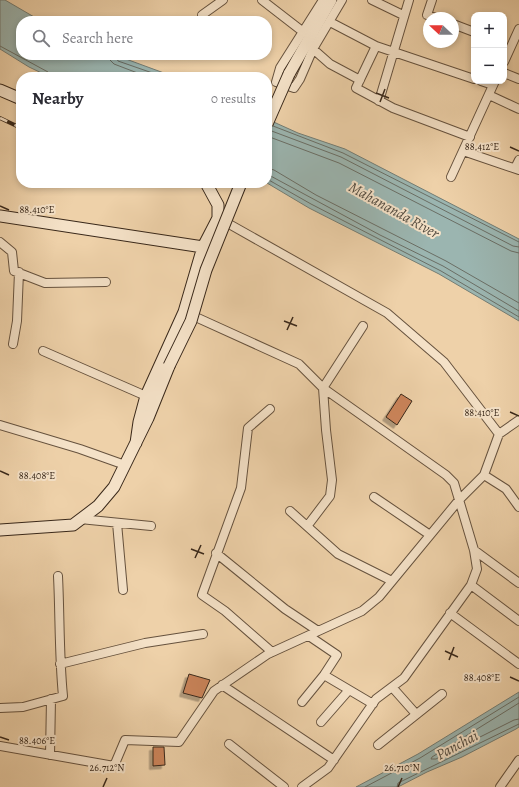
<!DOCTYPE html>
<meta charset="utf-8">
<style>
body{margin:0;font-family:Alegreya,serif;background:#f2f2f3;color:#2b2b33}
.controls{position:absolute;right:12px;top:12px;display:grid;overflow:hidden;border-radius:8px;box-shadow:0 2px 6px #0003}
.controls button{width:36px;height:36px;display:grid;place-items:center;padding:0;border:0;border-bottom:1px solid #e1e1e2;background:#fff;color:#2b2b33;font:20px sans-serif}
.compass{position:absolute;left:423px;top:12px;width:36px;height:36px;border-radius:50%;background:#fff;box-shadow:0 2px 6px #0003;rotate:292deg}
.list{margin:0;padding:0;list-style:none}
h2{display:flex;justify-content:space-between;align-items:center;height:52px;margin:0;padding:0 16px;font-size:17px}
h2 small{font-size:13px;font-weight:400;color:#7c7c81}
.icon{flex:none;width:22px;height:22px;fill:none;stroke:currentColor;stroke-width:2;stroke-linecap:round;stroke-linejoin:round}
.map{position:relative;flex:none;width:519px;height:787px;overflow:hidden}
.search{position:absolute;background:#fff;box-shadow:0 2px 6px #0003;left:16px;top:16px;width:256px;height:44px;display:flex;align-items:center;gap:10px;box-sizing:border-box;padding:0 14px;border-radius:16px;color:#7c7c81;font-size:15px}
.panel{position:absolute;background:#fff;box-shadow:0 2px 6px #0003;left:16px;top:72px;width:256px;height:116px;border-radius:16px}
.map>svg:first-child{display:block}
.water{fill:#9bb5b0;stroke:#747d74}
.lines{fill:none;stroke-linecap:round;stroke-linejoin:round}
.shore{stroke:#6a6e65;stroke-width:1}
.building{fill:#cb845a;stroke:#39281a;filter:url(#shadow)}
.street-casing{stroke:#66523e;stroke-width:10}
.secondary-casing{stroke:#39281a;stroke-width:13}
.street{stroke:#f4e1c7;stroke-width:8}
.secondary{stroke:#f4e1c7;stroke-width:11}
.rail-casing{stroke:#39281a;stroke-width:4}
.rail{stroke:#f4e1c7;stroke-width:2.5;stroke-dasharray:8;stroke-linecap:butt}
.secondary-bridge-casing{stroke:#39281a;stroke-width:13;stroke-linecap:butt}
.secondary-bridge{stroke:#f4e1c7;stroke-width:11}
.ticks{fill:none;stroke:#39281a;stroke-width:1.5}
.labels{text-anchor:middle;dominant-baseline:central;stroke-width:4;stroke-linejoin:round;paint-order:stroke}
.water-label{font-size:15px;font-style:italic;fill:#524b40;stroke:#f4e1c7}
.ticks-label{font-size:10px;text-anchor:middle;fill:#39281a;stroke:#f4e1c7;stroke-width:4;stroke-linejoin:round;paint-order:stroke}
</style>
<div class="map">
<svg width="519" height="787" viewBox="0 0 519 787">
<defs>
<filter id="shadow"><feDropShadow dx="-3.5" dy="3.5" stdDeviation="0" flood-color="#0004"/></filter>
</defs>
<rect width="100%" height="100%" fill="#eed1a9"/>
<filter id="stains"><feTurbulence type="fractalNoise" baseFrequency=".005" numOctaves="4"/><feColorMatrix values="0 0 0 0 .2 0 0 0 0 .09 0 0 0 0 .02 0 0 0 .5 -.17"/></filter>
<radialGradient id="worn" r=".72"><stop offset=".6" stop-color="#630" stop-opacity="0"/><stop offset="1" stop-color="#630" stop-opacity=".3"/></radialGradient>
<path class="water" d="M0,0H5L41,21H21V55H115L164,73L183,77H50L29,67L0,49Z
M267,119L298,133L345,149L519,239V321L439,274L309,208L267,183Z
M519,692V727L516,729L462,757L427,772L398,787H356L418,754Z"/>
<g class="lines">
<path class="shore" d="M0,46L48,72L50,77
M110,55V60L114,64L148,77
M115,55L118,61L164,77
M273,126L343,153L519,242
M269,130L341,157L513,246L519,247
M267,136L339,163L511,251L519,253
M267,168L274,170L316,195L446,261L519,303
M267,174L380,235L443,266L519,311
M267,179L311,204L441,271L519,317
M519,703L432,757L431,759H436L514,720L519,719
M365,787L420,758L519,697
M397,787L398,783L519,724"/>
</g>
<path class="building" d="M401,394L412,401L397,425L386,417Z
M189,674L210,680L202,698L183,693Z
M153,747H164L165,765L153,766Z"/>
<g class="lines">
<g class="street-casing">
<path id="street" d="M262,0L302,31
M323,0L280,68L276,82L294,88L300,79L313,49L342,0
M372,0L403,15
M432,0L427,15L436,18
M202,15L223,0
M330,22L376,46L474,79
M453,24L474,32
M376,46L356,88L393,108L470,137
M313,49L330,64L360,80
M504,62L519,29
M504,73L519,79
M481,81L493,85
M489,95L519,109
M379,101L409,0
M463,151L519,170
M515,168L519,160
M451,177L495,81
M222,220L387,313L444,362L499,434
M0,242L12,252L14,271L45,283L106,282
M189,314L299,364L323,388L446,475L454,483L474,550L477,569L471,585L404,678L376,699L328,768L302,787
M13,344L17,321L19,272
M43,351L146,396
M270,409L248,428L241,488L202,595L225,611L272,652
M0,425L80,449L125,465
M484,475L506,489L519,507
M374,497L430,535
M290,511L338,554L392,581
M80,519L151,526
M117,523L123,590
M308,525L330,496L332,480L326,430L323,388L363,326
M474,550L519,583
M216,553L285,609L318,631
M471,585L519,621
M450,613L519,664
M60,664L145,643L203,634
M324,675L373,704
M222,685L334,760
M392,687L416,714
M302,702L324,675L337,655L309,636
M0,708L23,707L63,696C59,656 60,616 58,576
M321,722L349,690
M229,744L284,787
M378,745L442,694
M0,746L114,766L125,740L179,742L214,691L268,654L362,611L379,597L459,500L484,475L499,434L519,420
M50,755L51,699
M500,787L519,760"/>
</g>
<g class="secondary-casing">
<path id="secondary" d="M289,74L331,0
M0,90L21,99
M0,216L203,247
M136,443L139,422L146,396L184,312L203,247L218,218V205L206,183
M0,530L73,525L98,506L114,487L148,418L169,366"/>
</g>
<use href="#street" class="street"/>
<use href="#secondary" class="secondary"/>
<g class="rail-casing">
<path id="rail" d="M0,118L21,128"/>
</g>
<use href="#rail" class="rail"/>
<g class="secondary-bridge-casing">
<path id="secondary-bridge" d="M267,124L289,74
M169,366L191,321L206,270L241,183"/>
</g>
<use href="#secondary-bridge" class="secondary-bridge"/>
</g>
<path class="ticks" d="M376,93L389,98M380,102L385,89M510,147L519,151M0,206L9,210M284,321L297,326M287,330L293,317M510,412L519,416M0,471L9,475M191,549L204,554M195,558L201,545M445,651L458,657M449,660L454,647M510,677L519,681M0,737L9,740M103,787L107,778M398,787L402,778"/>
<g class="labels">
<g class="water-label">
<text transform="translate(394 210) rotate(29)">Mahananda River</text>
<text transform="translate(457 745) rotate(-28)">Panchai</text>
</g>
</g>
<g class="ticks-label">
<text x="482" y="150">88.412°E</text>
<text x="37" y="213">88.410°E</text>
<text x="482" y="416">88.410°E</text>
<text x="37" y="479">88.408°E</text>
<text x="482" y="681">88.408°E</text>
<text x="37" y="744">88.406°E</text>
<text x="107" y="771">26.712°N</text>
<text x="402" y="771">26.710°N</text>
</g>
<rect width="100%" height="100%" filter="url(#stains)"/>
<rect width="100%" height="100%" fill="url(#worn)"/>
</svg>
<div class="controls">
<button>+</button>
<button>−</button>
</div>
<svg class="compass" viewBox="-18 -18 36 36"><path d="M0-13l5 13h-10z" fill="#e53935"/><path d="M0 13l5-13h-10z" fill="#7c7c81"/></svg>
<div class="search"><svg class="icon" aria-label="search" viewBox="0 0 24 24"><circle cx="10" cy="10" r="6"/><path d="M15 15l6 6"/></svg>Search here</div>
<section class="panel">
<h2>Nearby<small>0 results</small></h2>
<ul class="list">
</ul>
</section>
</div>
